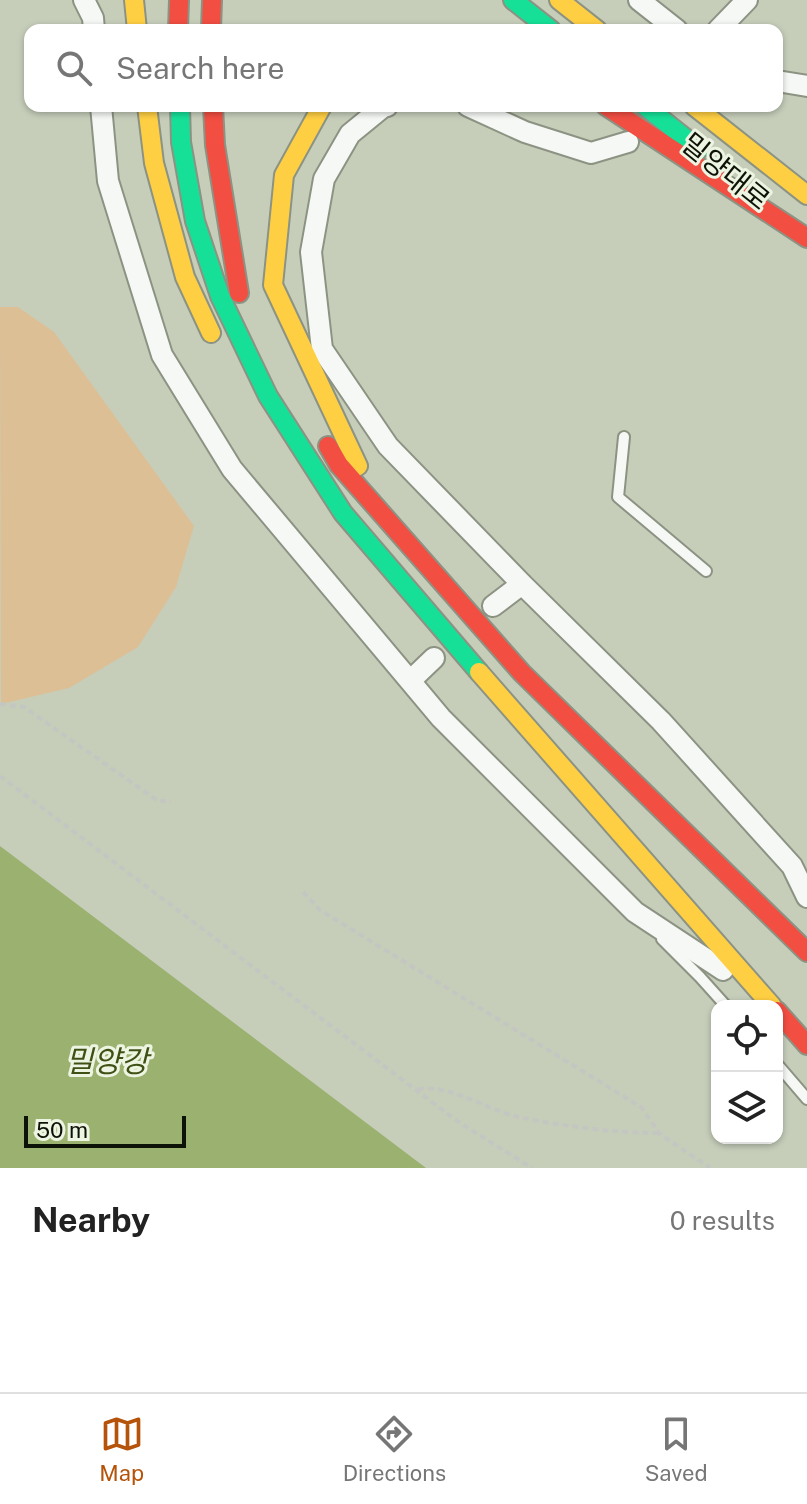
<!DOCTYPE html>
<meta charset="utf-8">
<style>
body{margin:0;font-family:"Public Sans","Noto Sans KR",sans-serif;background:#f6f6f6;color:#222}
.controls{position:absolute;right:24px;bottom:24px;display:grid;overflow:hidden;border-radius:16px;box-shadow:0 2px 6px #0004}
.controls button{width:72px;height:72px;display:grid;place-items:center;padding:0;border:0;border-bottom:2px solid #e0e0e0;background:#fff;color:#222;font:40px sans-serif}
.scale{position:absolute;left:24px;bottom:20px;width:162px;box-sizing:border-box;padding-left:8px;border:4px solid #0d1206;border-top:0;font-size:22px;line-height:28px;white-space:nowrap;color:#0d1206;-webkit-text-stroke:6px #edf4e2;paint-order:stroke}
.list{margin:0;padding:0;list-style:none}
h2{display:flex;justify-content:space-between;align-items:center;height:104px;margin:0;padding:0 32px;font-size:34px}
h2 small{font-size:26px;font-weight:400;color:#767676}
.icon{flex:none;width:44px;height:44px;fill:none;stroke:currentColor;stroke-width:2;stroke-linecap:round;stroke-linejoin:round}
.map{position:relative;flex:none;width:807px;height:1168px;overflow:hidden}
.search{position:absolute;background:#fff;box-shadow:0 2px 6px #0004;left:24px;right:24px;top:24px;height:88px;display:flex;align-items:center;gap:20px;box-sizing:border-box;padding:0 28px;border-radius:16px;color:#767676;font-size:30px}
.sheet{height:224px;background:#fff}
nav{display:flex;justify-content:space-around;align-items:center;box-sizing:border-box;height:112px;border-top:2px solid #e0e0e0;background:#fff;font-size:22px;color:#767676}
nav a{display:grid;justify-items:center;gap:4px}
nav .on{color:#b45309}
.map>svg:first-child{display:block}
.green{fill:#ddbf95}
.water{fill:#9bb170}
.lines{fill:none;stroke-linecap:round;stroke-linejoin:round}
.lane-casing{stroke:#8c9383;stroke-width:14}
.street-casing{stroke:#8c9383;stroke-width:24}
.fast-casing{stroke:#8c9383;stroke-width:22}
.slow-casing{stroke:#8c9383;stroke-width:22}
.jam-casing{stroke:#8c9383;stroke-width:22}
.path{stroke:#c4c7c1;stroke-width:4;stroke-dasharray:6 4;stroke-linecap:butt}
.lane{stroke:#f6f8f5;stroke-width:10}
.street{stroke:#f6f8f5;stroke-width:20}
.fast{stroke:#16e098;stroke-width:18}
.slow{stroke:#ffcf43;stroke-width:18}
.jam{stroke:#f24e42;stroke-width:18}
.labels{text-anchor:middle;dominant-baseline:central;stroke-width:6;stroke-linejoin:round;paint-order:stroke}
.street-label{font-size:28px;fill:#0d1206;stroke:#edf4e2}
.water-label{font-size:30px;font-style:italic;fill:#3e5014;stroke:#edf4e2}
</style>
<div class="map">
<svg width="807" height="1168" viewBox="0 0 807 1168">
<rect width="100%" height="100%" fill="#c6ceba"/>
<path class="green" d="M0,307H18L54,332L194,526L176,587L138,647L69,688L1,704Z"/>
<path class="water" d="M0,846L426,1168H0Z"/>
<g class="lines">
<g class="lane-casing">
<path id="lane" d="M624,437L618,497L706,571
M662,939L700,977L726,1006
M777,1064L807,1099"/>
</g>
<g class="street-casing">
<path id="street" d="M84,0L93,18L94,30
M639,0L677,30
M718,30L747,0
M777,81L807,86
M101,106L108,181L162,355L232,469L410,681L434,658
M387,106L383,107L350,134L324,179L311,252L322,349L388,446L522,584L661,721L792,866L807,897
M468,106L525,132L591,153L628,142
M493,606L522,584
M410,681L441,718L635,912L723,970"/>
</g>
<g class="fast-casing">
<path id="fast" d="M513,0L551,30
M180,106L181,142L195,221L220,296L268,396L343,513L479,672
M645,106L699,149"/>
</g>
<g class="slow-casing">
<path id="slow" d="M134,0L137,30
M559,0L597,30
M147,106L154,163L185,277L211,333
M322,106L284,175L273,285L358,466
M694,106L807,195
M479,672L772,1006"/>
</g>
<g class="jam-casing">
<path id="jam" d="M178,30L179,0
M211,30L212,0
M213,106L215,145L239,293
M606,106L807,238
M328,446L339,465L522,673L807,952
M777,1011L807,1045"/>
</g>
<path class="path" d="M0,704L24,707L158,801H171
M0,776L457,1121L532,1168
M303,892L320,910L641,1107L660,1134L710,1168
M418,1089C453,1085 485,1109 518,1117C562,1126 615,1133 659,1133"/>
<use href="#lane" class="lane"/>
<use href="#street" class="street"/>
<use href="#fast" class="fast"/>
<use href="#slow" class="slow"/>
<use href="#jam" class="jam"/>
</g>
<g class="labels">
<g class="street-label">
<text transform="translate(726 171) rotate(39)">밀양대로</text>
</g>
<g class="water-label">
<text x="107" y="1061">밀양강</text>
</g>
</g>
</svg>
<div class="controls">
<button><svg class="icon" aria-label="locate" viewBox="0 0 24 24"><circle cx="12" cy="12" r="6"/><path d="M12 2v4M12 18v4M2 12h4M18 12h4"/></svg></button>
<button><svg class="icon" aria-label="layers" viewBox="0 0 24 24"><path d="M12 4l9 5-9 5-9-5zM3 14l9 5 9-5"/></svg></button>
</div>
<div class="scale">50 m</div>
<div class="search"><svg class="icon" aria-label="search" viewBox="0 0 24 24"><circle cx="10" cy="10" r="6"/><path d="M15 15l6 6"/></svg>Search here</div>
</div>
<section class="sheet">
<h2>Nearby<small>0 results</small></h2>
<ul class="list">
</ul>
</section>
<nav>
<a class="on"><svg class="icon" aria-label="map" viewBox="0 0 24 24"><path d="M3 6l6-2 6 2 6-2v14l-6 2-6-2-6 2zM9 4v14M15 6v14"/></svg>Map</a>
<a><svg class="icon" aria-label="directions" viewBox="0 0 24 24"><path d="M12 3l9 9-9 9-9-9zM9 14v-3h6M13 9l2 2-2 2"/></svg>Directions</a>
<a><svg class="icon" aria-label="saved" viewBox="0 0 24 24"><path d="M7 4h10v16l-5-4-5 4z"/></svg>Saved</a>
</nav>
